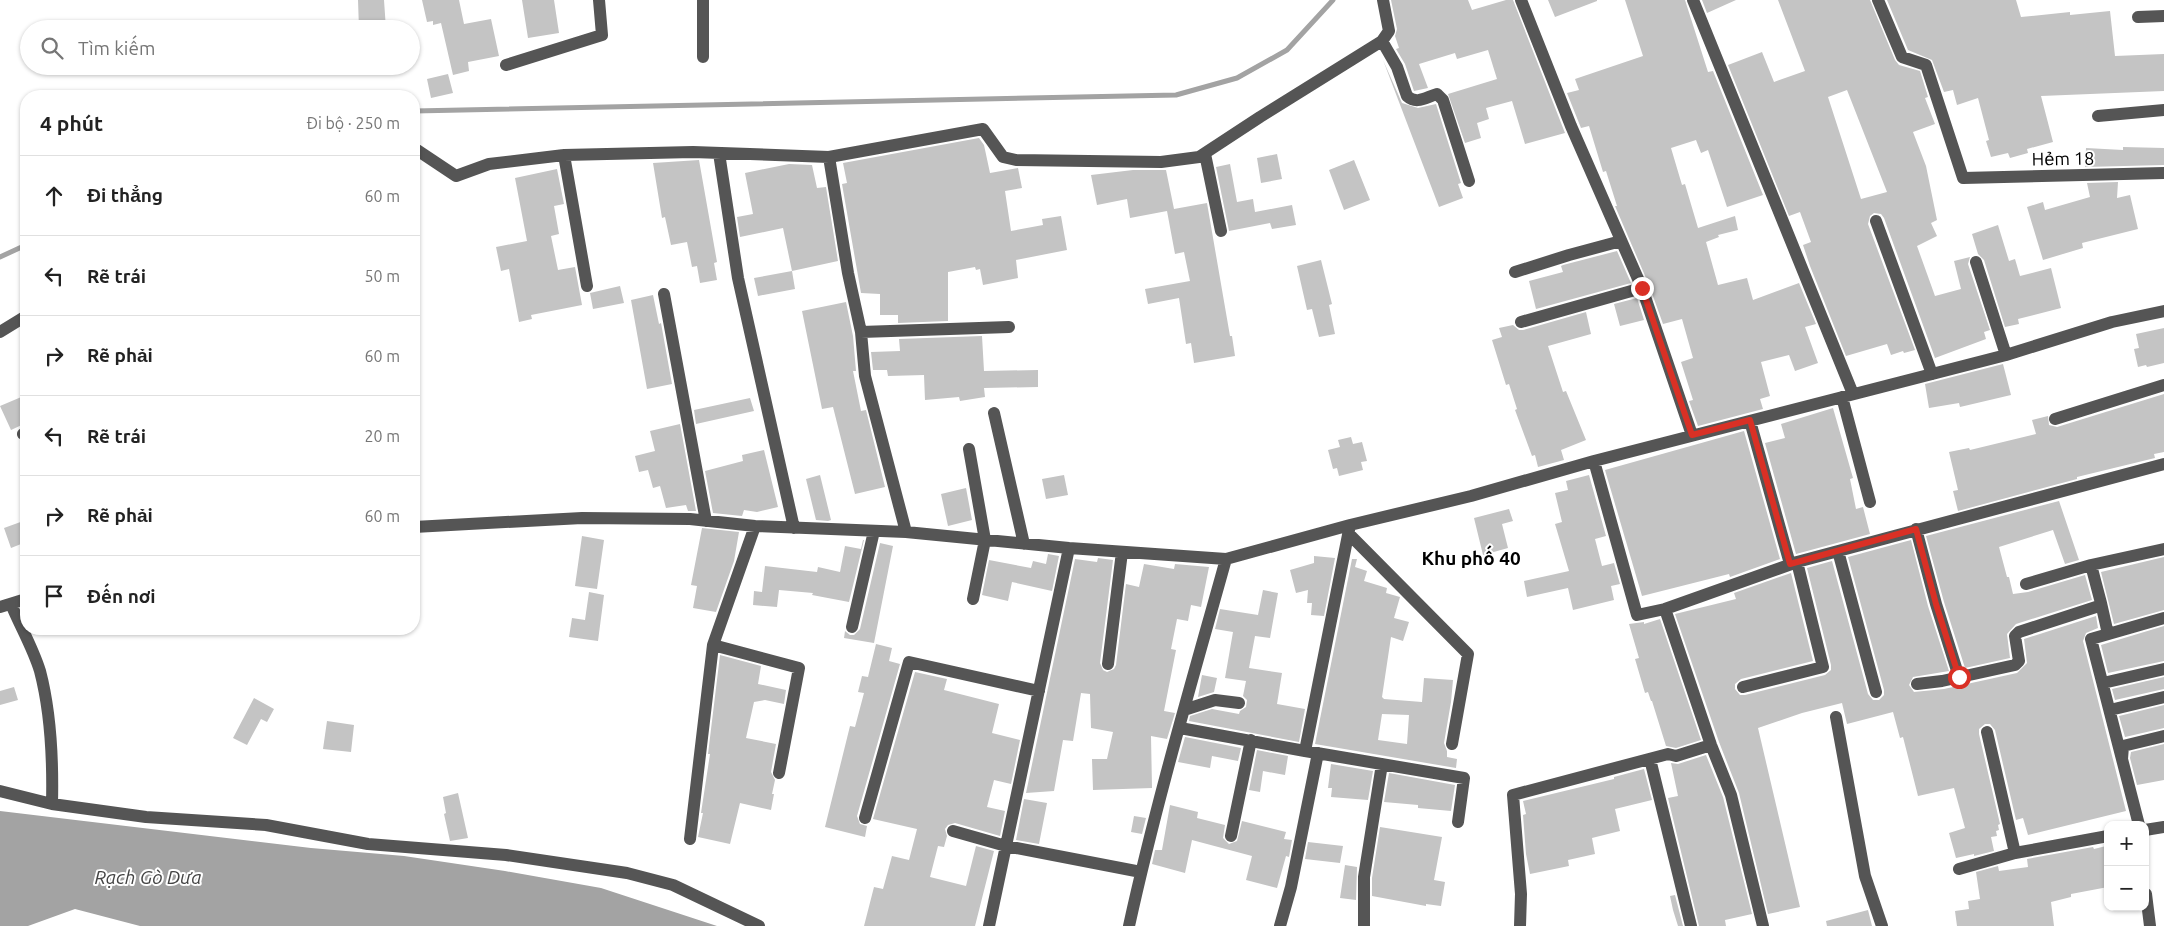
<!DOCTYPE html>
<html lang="vi">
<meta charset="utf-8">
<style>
body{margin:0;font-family:Ubuntu,sans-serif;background:#f2f2f2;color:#222}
.controls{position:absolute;right:15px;bottom:15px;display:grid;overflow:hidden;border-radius:10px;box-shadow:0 1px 4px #0004}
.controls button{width:45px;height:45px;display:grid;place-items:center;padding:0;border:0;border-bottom:1px solid #e0e0e0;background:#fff;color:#222;font:25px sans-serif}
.stop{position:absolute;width:15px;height:15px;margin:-11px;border:4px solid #d93025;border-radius:50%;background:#fff}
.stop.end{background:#d93025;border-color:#fff;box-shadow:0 1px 5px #0008}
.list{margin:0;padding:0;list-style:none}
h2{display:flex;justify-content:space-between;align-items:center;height:65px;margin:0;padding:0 20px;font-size:21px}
h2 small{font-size:16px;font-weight:400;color:#767676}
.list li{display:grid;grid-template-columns:32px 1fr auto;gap:15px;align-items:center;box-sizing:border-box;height:80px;padding:0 20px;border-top:1px solid #e0e0e0}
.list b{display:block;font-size:19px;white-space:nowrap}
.list em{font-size:16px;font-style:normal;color:#767676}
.icon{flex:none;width:28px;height:28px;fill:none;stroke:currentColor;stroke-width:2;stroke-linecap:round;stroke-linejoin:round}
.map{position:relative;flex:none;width:2164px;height:926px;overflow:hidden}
.search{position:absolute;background:#fff;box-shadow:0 1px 4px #0004;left:20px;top:20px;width:400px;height:55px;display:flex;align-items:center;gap:12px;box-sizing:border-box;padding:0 18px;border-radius:28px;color:#767676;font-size:19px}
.panel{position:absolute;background:#fff;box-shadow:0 1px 4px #0004;left:20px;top:90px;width:400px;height:545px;border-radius:20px}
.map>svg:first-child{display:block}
.water{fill:#a3a3a3}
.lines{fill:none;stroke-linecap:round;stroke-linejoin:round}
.stream{stroke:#a3a3a3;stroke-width:5}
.building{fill:#c4c4c4;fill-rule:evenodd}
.minor{stroke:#555;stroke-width:12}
.route{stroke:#d93025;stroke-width:6}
.labels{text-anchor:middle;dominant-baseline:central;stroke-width:4;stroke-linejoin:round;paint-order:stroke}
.street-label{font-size:18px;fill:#000;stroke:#fff}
.neighbourhood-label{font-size:19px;font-weight:bold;fill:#000;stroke:#fff}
.water-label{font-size:19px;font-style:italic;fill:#444;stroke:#fff}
</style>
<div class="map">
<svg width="2164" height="926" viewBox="0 0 2164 926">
<rect width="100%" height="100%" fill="#fff"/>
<path class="water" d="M0,811L311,848L404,856L505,871L601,888L717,926H140L75,909L28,926H0Z"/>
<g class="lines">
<path class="stream" d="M414,111L1176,95L1237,78L1287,50L1333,0
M0,257L26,245"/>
</g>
<path class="building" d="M358,0H384L386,29H359Z
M422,0H459L464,24L491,19L499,56L468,62L469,71L453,75L441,23L433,25V21L427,22Z
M522,0H554L559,33L528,38Z
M1391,0H1468L1472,10L1506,0H1513L1565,133L1525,144L1512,101L1486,108L1489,119L1477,123L1481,138L1465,143L1448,94L1497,79L1488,50L1457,59L1455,53L1419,64L1428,88L1414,91L1405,64L1396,49L1399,48L1395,36L1397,29Z
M1548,0H1597V1L1555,17Z
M1625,0H1685L1708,72L1713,71L1763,195L1727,207L1708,150L1701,153L1696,140L1671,148L1682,185L1685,184L1698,228L1735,216L1738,230L1718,235L1719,237L1706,242L1718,285L1747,278L1753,300L1799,283L1816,324L1805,327L1818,363L1795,371L1789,355L1761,362L1770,396L1760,399L1763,409L1698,426L1689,401L1693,400L1681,362L1693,358L1682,319L1663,324L1649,285L1615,206H1617L1606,171L1603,172L1589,126L1581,128L1567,93L1579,90L1575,79L1643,56Z
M1702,0H1736L1707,13Z
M1778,0H1870L1895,60L1899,65L1920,71L1928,97L1925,98L1935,124L1913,132L1926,166L1937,220L1931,223L1937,236L1917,246L1935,296L1961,289L1954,261L1970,257L1968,264L1990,330L1984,332L1986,339L1935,358L1884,218L1881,214L1874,213L1870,216L1868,224L1915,350L1904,353L1903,351L1891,355L1887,344L1846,356L1810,266L1803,245L1811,242L1800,212L1789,216L1728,65L1762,52L1774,82L1805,71ZM1847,90L1887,192L1861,199L1828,97Z
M1887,0H2016L2021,17L2070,12V15L2110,11L2115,56L2164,54V91L2041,96L2053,142L2027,149L2028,153L2010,158L2008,153L1991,157L1986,141L1989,140L1978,98L1957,105L1953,90L1944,92L1932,60L1908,50Z
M1383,60L1402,103L1418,108L1436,104L1461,183L1458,184L1463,198L1439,207Z
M448,74L453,93L431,98L427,79Z
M979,138L984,145L990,173L1018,168L1022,188L1005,191L1011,231L1043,225L1042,219L1061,216L1067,250L1016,260L1018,278L983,285L980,269L976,270L975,267L948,272V321L898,323V315H880V294L861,293L842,184L847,183L843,163Z
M2123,147L2164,148V165L2085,167L2086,148L2123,150Z
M1277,154L1282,179L1261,183L1257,158Z
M699,160L717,262L714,263L717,280L700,283L697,266L692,267L687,242L671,245L665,217L662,218L653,163Z
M1354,160L1370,200L1344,210L1329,170Z
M789,164L812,165L817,188L826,187L838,261L792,271L783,228L740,237L737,217L753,214L745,173Z
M1230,164L1237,202L1253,199L1255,212L1292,205L1296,225L1272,229L1270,223L1229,231L1216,167Z
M557,169L564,204L554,206L559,234L551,236L558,270L575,267L582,305L531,315L532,319L519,322L509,269L501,271L496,247L527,241L515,178Z
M1133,170H1166L1174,209L1207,203L1230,336H1232L1235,356L1194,363L1191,343L1186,344L1179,298L1148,304L1145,289L1190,281L1184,252L1175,254L1167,211L1130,218L1127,199L1097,205L1091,175Z
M2118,182L2117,198L2130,195L2138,229L2082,243L2083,248L2043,260L2027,207L2043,202L2045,210L2090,197L2087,183Z
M1998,225L2009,261L2015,259L2020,276L2051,268L2061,308L2018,319L2019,324L2005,327L1984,260L1978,254L1972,234Z
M1617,251L1631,283L1536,309L1529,281L1563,272L1561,266L1563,265Z
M1321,260L1332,304L1329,305L1335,334L1319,337L1312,309L1307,310L1297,266Z
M792,271L795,289L758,296L754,278Z
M620,286L624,303L593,309L590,293Z
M653,295L659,324L661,323L672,384L647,389L631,300Z
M1637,298L1644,320L1620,326L1614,304Z
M846,302L853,336L856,371H853L861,411L866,410L885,487L855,494L833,407L822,409L802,311Z
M1586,312L1591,334L1548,346L1563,392L1566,391L1586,440L1561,450L1564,460L1538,467L1535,455L1532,456L1515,410L1517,409L1509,384L1506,385L1492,340L1502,337L1499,328L1513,325L1519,330H1523Z
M2164,328V363L2147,367L2146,365L2138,367L2134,349L2139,348L2136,334Z
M982,336L984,371L1038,370V387L984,388L985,397L960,401L959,397L925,400L924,375L888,376L887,370H873L871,352L900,351L899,339Z
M2003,364L2011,395L1960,407L1959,403L1929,408L1925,384Z
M2164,394V452L2154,454L2155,458L2077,477V479L1958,511L1953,491L1958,490L1949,452L1969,448L1970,450L2036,434L2032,420L2048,416L2049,425L2057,427Z
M26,395V423L11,430L0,406Z
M750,398L754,411L696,424L694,410Z
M1833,408L1853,478L1850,479L1856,509L1863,507L1870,534L1796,554L1765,443L1785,438L1781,424Z
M680,424L696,511H688L686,505L666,508L660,486L653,488L648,470L639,472L635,456L655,451L650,431Z
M1744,431L1780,559L1730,577L1729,574L1642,596L1605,470Z
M1351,437L1353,444L1362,442L1367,461L1361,462L1363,470L1339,476L1337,468L1333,469L1328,450L1340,447L1338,440Z
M764,450L778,507L757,512L744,510L742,516L713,513L705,471L743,461L742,455Z
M820,475L831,520L828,521L816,520L806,479Z
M1064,475L1068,495L1046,499L1042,479Z
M1589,475L1606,536L1595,539L1602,566L1614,563L1620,584L1611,586L1614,600L1573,610L1568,588L1527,597L1524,581L1569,571L1555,524L1562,522L1555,493L1568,490L1566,481Z
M966,488L972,520L948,526L941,494Z
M2059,501L2079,560L2065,564L2053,530L1999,547L2007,577H2009L2013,594L2028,592L2085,575L2092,600L2016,624L2007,634L2010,658L1965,668L1944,602L1926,536Z
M1509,509L1513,521L1502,524L1508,548L1483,555L1474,518Z
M26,520V542L11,548L4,528Z
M702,528L739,532L734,561L716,612L693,608L697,586L691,585Z
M582,536L604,540L597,589L575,586Z
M863,540H864L849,602L812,595L813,593L779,590L777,607L753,605L754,591L762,592L765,566L817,572L818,567L840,572L845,546L861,549Z
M1911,540L1928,606L1949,671L1913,677L1909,685L1914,692L1944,689L2017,673L2027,663L2024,639L2096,616L2098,628L2086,633L2083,641L2126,811L2028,835L2023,818L2016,820L1995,730L1990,724H1985L1979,729V734L2000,824L1998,825L1999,830L1996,831L1997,836L1991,837L1994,851L1974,856V854L1956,858L1949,833L1965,828L1954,788L1918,796L1903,737L1900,738L1893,712L1847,724L1842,703L1802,713L1758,728L1800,907L1768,914L1739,793L1719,742L1675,614L1736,599L1734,593L1791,573L1813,661L1741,679L1735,684V689L1740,695H1745L1825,675L1831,670V665L1807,568L1832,561L1868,694L1873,700H1879L1884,695V690L1848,557Z
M880,543L893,546L874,643L844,638L845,631L850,635H854L860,629Z
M1048,554L1059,556L1052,591L1012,582L1008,601L982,595L989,560L1031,568L1033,561L1046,564Z
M1314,556L1335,558L1324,616L1311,615L1312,603H1307L1308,590L1296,593L1290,570L1314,563Z
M2164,557V610L2114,624L2101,572Z
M1098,558L1113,560L1100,663L1103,670L1107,672L1114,669L1116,665L1126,584L1139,587L1144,564L1174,569L1175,564L1209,567L1201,607L1191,605L1188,621L1177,619L1171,649L1176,650L1164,711L1175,713L1167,739L1151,736L1152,788L1093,790L1092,759H1107L1113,732L1091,728L1090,694L1081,693L1073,741L1063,740L1054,791L1026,793L1075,559L1097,562Z
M1352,559H1357L1355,567L1367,571L1364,581L1387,588L1386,593L1400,597L1394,618L1409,622L1403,641L1391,637L1382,697L1384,699L1422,702L1424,678L1453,680L1451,702L1444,743L1447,751V757L1457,759L1456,768L1315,744ZM1382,714L1409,715L1407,744L1378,740Z
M1263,590L1278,593L1270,638L1255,636L1249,668L1282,673L1277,704L1305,709L1299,742L1189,721L1190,716L1212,709L1239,714L1240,711L1246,707L1247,700L1243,696L1246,681L1225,678L1233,632L1215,629L1220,609L1258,615Z
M589,592L604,595L598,641L569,637L572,618L585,620Z
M1660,619L1701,740L1676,748L1666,746L1652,701H1651L1648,692L1645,693L1635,659L1639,658L1629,624L1644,622V624Z
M2164,626V661L2108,673L2101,645Z
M876,644L892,648L889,661L900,664L857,816L860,824L867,826L865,837L825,827L850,726L855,727L864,693L858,692L862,676L868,677Z
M720,655L761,666L758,684L786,690L784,704L765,700L754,702L746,738L776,744L771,772L775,780L772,794H774L771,810L740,803L730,844L698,837L703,813H701L710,754H708Z
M915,672L947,679L944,690L999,704L992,733L1020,740L1011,784L994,780L987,807L1005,811L1000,836L955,823L948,825L945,829L947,836L944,847L938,846L930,877L966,886L976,846L994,851L975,926H864L874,887L883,889L892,856L909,860L917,829L873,819Z
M1202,675L1217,678L1214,692L1198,697Z
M2164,677V689L2115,700L2112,689Z
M14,687L18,700L0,705V691Z
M254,698L274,709L267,722L261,719L247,745L233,738Z
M2164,705V728L2125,737L2119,716Z
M327,721L354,725L351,752L323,749Z
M1185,737L1241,748L1238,761L1212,756L1210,768L1178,762Z
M2164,744V780L2137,785L2130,758L2131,752Z
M1257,750L1288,756L1285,775L1263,771L1260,792L1249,790Z
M1706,755L1723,797L1752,914L1725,920L1726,926H1699L1668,798L1678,796L1671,763L1678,764Z
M1331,764L1373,771L1368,800L1331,797L1332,788H1328Z
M1644,769L1652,800L1615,809L1620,831L1592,838L1595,854L1568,860L1569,866L1530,874L1526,854L1523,815L1526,814L1523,801L1614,779V777Z
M1389,773L1455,785L1451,811L1418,808V805L1384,802Z
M458,793L468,838L450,841L444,814L446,813L443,797Z
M1024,799L1047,803L1039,844L1016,840Z
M1170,805L1198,812L1197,818L1225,825L1223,838L1229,844L1237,841L1242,821L1286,832L1284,839L1292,840L1289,857L1286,856L1277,888L1246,880L1252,856L1192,840L1185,873L1152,864L1155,850H1162Z
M1134,816L1146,818L1142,834L1131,832Z
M1380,827L1442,837L1434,880L1445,882L1441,906L1426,904V906L1372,896V878Z
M1308,842L1343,846L1340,863L1305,859Z
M2106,846L2108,887L2071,894V897L2051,902L2054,926H1957L1955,911L1969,909L1968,901L1980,899L1976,872L1998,866L1999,871L2028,867L2027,859L2093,847L2094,849Z
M1345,865L1357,867L1356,900L1340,898Z
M1675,895L1683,926H1678L1673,910L1670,896Z
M1868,910L1872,926H1827L1826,921Z"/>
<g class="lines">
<path class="minor" d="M1521,0L1571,126L1642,288L1692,435
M1693,0L1853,394
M1878,0L1902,57L1926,65L1963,178L2164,173
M2138,17L2164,16
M1382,41L1397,67L1407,96C1417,105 1426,97 1437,94L1443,100L1469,181
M703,57V0
M506,65L602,35L599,0
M2098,116L2164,110
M414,151L417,150L456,176L489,164L564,155L693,152L829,157L983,129L1003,157L1016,160L1161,162L1199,157L1260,117L1382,41L1389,31L1383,0
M719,153L738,278L794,528
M1205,154L1221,231
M564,155L587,286
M829,157L848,273L861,332L865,376L906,532
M1876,221L1932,374
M1976,262L2006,355
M1515,272L1569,255L1621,241
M664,294L706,521
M1521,322L1642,288
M0,332L26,316
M861,332L1009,327
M1842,397L1870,502
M994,413L1024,544
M2055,419L2164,385
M1750,421L1790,564
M23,434L26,433
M969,449L985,540L973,599
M1594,461L1637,615L1665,609L1797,562L2164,464
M1350,525L1305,751L1464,778L1458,822
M414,527L582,518L690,519L755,526L906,532L1069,548L1226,559L1350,525L1471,496L1594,461L2006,355L2112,322L2164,311
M1916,529L1936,604L1959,677
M1348,533L1468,654L1452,744
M1838,551L1876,692
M2026,584L2091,565L2164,549
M2101,603L2108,634
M11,604C20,626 33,648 40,671C51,713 53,761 52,804
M0,607L26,599
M1665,609L1711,745L1731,795L1763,926
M852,627L874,531
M713,645L799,668L779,773
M1108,664L1122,552
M2103,683L2164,669
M1917,684L1942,681L2015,665L2019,661L2015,636L2019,632L2099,606L2101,603L2091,565
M1743,687L1823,667L1797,562
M1184,710L1215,700L1239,703
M2110,710L2164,697
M1836,717L1865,876L1882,926
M1180,728L1305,751
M1987,732L2015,853
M1650,759L1691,926
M2122,759L2123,746L2164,736
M0,791L52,804L146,817L266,825L368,844L506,855L627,873L673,885L759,926
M865,818L909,662L1039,691
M2139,825L2091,639L2164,618
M2145,830L2164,827
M953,831L1006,846L1141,872
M1231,836L1251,740
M690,839L713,645L755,526
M1959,869L2015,853L2108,836
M2146,894L2150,926
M989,926L1069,548
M1129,926C1156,803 1192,681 1226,559
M1280,926L1291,887L1318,753
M1364,926V877L1382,764
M1520,926L1521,894L1513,795L1668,754L1676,756L1711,745"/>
</g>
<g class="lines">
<path class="route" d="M1642,288L1692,435L1750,420L1790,564L1916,529L1936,604L1959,677"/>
</g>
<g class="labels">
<g class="street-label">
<text transform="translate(2063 158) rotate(-1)">Hẻm 18</text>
</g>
<g class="neighbourhood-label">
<text x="1471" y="558">Khu phố 40</text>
</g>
<g class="water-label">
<text x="148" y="877">Rạch Gò Dưa</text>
</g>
</g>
</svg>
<div class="controls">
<button>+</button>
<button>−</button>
</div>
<div class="stop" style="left:1959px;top:677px"></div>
<div class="stop end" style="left:1642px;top:288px"></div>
<div class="search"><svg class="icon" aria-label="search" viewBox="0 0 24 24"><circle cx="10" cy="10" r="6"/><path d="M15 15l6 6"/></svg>Tìm kiếm</div>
<section class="panel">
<h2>4 phút<small>Đi bộ · 250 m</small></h2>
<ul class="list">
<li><svg class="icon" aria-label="ahead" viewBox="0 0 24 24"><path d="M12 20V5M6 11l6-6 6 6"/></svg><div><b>Đi thẳng</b></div><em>60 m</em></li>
<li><svg class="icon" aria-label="left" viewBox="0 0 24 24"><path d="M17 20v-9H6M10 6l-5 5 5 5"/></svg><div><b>Rẽ trái</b></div><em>50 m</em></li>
<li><svg class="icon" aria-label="right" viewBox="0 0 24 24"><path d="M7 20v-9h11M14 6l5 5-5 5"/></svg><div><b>Rẽ phải</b></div><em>60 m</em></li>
<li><svg class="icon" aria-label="left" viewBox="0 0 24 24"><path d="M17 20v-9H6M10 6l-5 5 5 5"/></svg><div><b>Rẽ trái</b></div><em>20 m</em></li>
<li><svg class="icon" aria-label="right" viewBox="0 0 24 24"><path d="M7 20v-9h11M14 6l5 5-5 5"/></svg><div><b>Rẽ phải</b></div><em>60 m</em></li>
<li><svg class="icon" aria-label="arrive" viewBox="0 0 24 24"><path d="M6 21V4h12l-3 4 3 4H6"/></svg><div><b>Đến nơi</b></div></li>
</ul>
</section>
</div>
